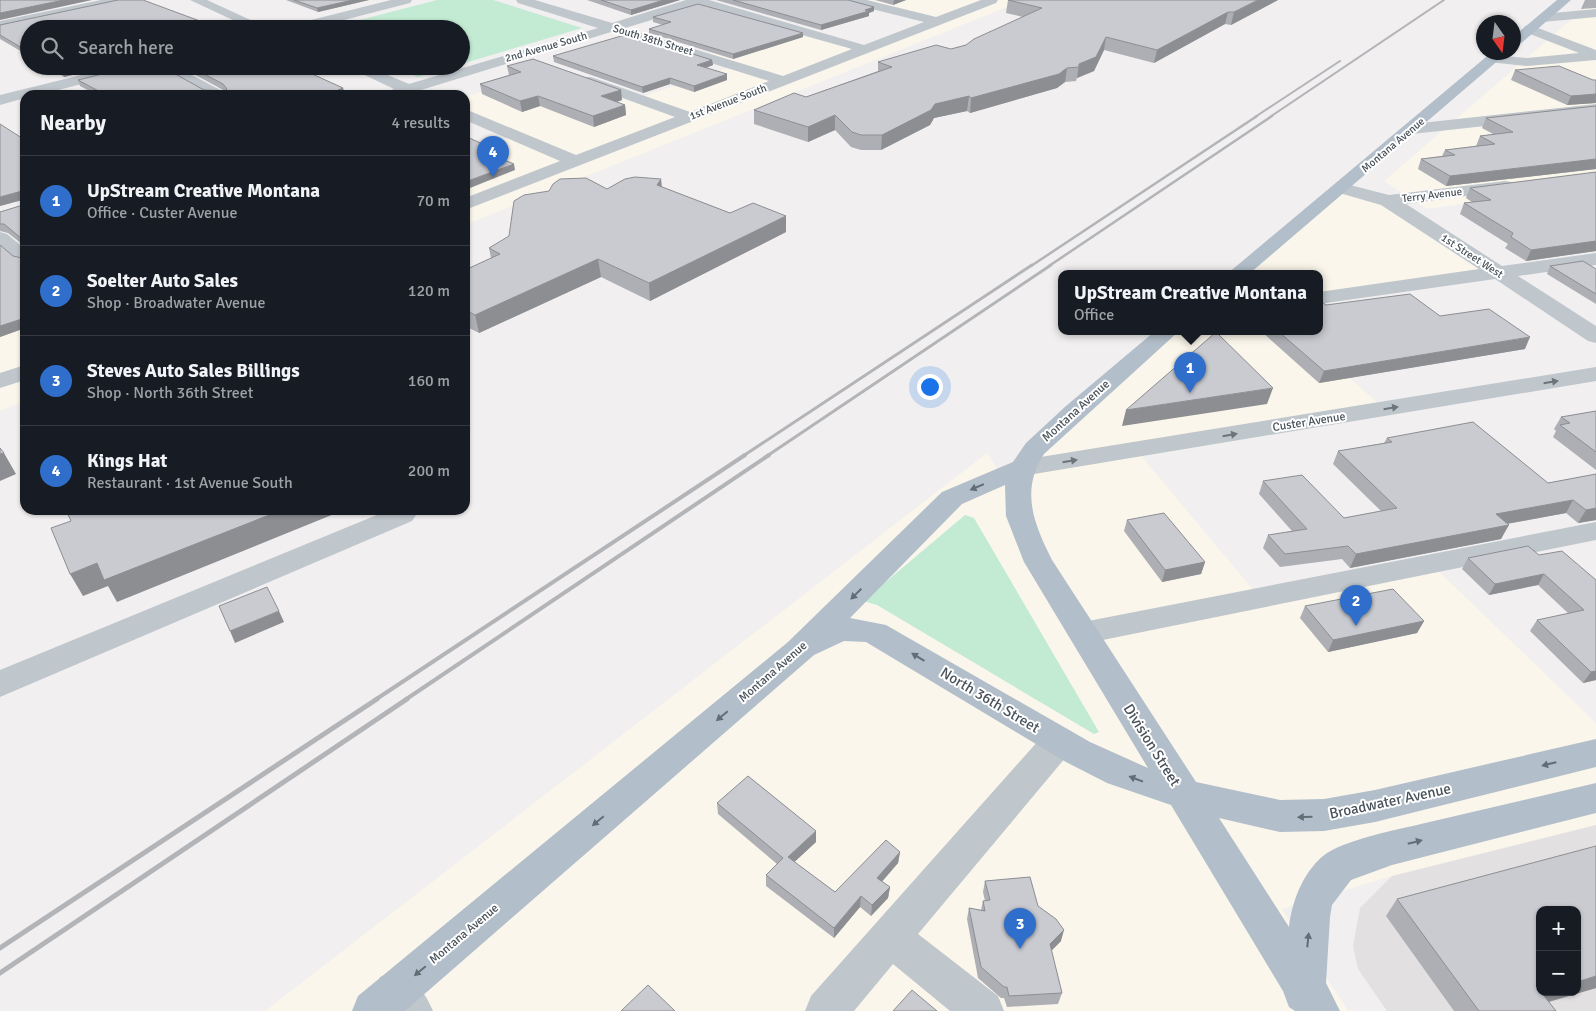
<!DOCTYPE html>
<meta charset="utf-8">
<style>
body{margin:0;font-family:Signika,sans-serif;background:#20242c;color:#f1f3f6}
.controls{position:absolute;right:15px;bottom:15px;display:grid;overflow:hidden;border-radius:10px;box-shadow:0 1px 4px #0004}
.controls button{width:45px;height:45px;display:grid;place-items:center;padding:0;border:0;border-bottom:1px solid #363941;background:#171b24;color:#f1f3f6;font:25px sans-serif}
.compass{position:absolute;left:1476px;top:15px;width:45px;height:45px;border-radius:50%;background:#171b24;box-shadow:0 1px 4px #0004;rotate:166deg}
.you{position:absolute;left:929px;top:386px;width:18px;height:18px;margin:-12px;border:4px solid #fff;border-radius:50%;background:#1a73e8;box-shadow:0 0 0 8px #1a73e833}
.badge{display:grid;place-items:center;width:32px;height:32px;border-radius:50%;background:#2f6fcb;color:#fff;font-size:16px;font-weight:700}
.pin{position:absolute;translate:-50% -41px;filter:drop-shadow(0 1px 2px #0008)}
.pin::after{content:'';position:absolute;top:26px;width:18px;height:15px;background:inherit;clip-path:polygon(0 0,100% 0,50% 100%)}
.popup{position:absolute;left:1058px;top:270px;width:265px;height:65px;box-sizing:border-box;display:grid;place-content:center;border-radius:10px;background:#171b24;filter:drop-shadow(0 1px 4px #0005);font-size:16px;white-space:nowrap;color:#9ea1a6}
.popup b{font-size:19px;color:#f1f3f6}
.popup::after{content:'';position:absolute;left:50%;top:100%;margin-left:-10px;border:10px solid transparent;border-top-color:#171b24}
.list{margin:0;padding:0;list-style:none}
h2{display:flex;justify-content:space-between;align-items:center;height:65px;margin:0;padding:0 20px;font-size:21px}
h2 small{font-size:16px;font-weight:400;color:#9ea1a6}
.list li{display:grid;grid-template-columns:32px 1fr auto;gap:15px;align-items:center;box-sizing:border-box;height:90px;padding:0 20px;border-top:1px solid #363941}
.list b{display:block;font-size:19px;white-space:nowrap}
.list p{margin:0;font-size:16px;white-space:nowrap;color:#9ea1a6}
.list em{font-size:16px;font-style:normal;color:#9ea1a6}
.icon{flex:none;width:28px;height:28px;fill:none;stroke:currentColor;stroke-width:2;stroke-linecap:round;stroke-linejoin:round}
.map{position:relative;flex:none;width:1596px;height:1011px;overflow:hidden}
.search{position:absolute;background:#171b24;box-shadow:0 1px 4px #0004;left:20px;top:20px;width:450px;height:55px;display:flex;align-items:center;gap:12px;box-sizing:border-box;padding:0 18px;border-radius:28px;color:#9ea1a6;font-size:19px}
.panel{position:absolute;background:#171b24;box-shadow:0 1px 4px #0004;left:20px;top:90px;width:450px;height:425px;border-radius:15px}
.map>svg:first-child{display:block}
.commercial{fill:#faf6eb}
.education{fill:#e2e0e0;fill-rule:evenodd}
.green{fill:#c3ead3}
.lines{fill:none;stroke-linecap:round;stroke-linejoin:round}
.minor{fill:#bfc6cc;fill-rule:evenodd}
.major{fill:#b2beca;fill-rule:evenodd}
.rail-far4{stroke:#b2b4b8;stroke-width:2}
.rail-far3{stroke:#b2b4b8;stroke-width:2.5}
.rail-far2{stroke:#b2b4b8;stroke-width:3}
.rail-far1{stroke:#b2b4b8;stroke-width:4}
.rail{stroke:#b2b4b8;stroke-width:5}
.wall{fill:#aeafb4}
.shaded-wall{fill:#8d8e92}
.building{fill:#cacbd1;stroke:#8d8e92}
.oneway{fill:#6c757c}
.oneway2{fill:#636d76}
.labels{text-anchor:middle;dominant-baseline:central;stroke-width:4;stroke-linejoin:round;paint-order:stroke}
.far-street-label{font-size:11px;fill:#49525a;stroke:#fff}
.street-label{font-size:12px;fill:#49525a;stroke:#fff}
.near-street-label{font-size:15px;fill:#49525a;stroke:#fff}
</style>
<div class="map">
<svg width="1596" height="1011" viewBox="0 0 1596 1011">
<rect width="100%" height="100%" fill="#f1efef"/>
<path class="commercial" d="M852,0H1024L465,225V152L513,136L465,114V97L554,68L638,98L734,66L704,56L798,26L865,49L935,21Z
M1594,0H1596V185L1427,209L1384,181Z
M1342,188L1388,201L1499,273L1319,298V274H1237Z
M25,313V401L0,411V322Z
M1167,332H1296L1377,402L1137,451L1260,598L1431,564L1596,723V825L1392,876L1282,909L1348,1011H265L987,453L1024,510L1016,486L1080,406Z"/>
<path class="education" d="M1596,825V1011H1387L1358,969L1353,946L1360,908L1392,876ZM1540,910H1577V992H1540Z"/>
<path class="green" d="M437,0H493L582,28L461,64V29H325Z
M390,66H453L418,77Z
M965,515L974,518L1099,732L1094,734L877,605L863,601Z"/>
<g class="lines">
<path class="minor" d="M101,0H125L119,4L0,29V21Z
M190,0H207L270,29H252Z
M391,0H412L410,3L309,29H286L287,26Z
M516,0H535L612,23L686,0H709L864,45L924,22L848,3L846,0H867L936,17L981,0H998L996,3L465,210V198L560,161L465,120V109L576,155L675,117L581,83L579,80L581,77H591L690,112L769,81L611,32L421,90V95H381L384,92L394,89L346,66H366L409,84L598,28L518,3ZM698,6L852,49L783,76L625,28Z
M1596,9V17L1543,22L1537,18L1543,14Z
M1530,25L1596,50V60L1527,66L1489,62L1487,59L1489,56L1494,55L1527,58L1579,53L1525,32L1523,29L1525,26Z
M118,66H144L142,69L38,95H25V98L0,105V95Z
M156,66H175L224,92L227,95H207Z
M1596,104V114L1412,134L1404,129L1412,124Z
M1505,181L1511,182L1514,186L1511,190L1406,204L1502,266L1596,253V265L1518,276L1596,326V343L1588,341L1495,279L1319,304V292L1479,269L1381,205L1336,192L1333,188L1336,184L1342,183L1389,195Z
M0,232L7,234L25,249V265L18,263L0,248Z
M25,365V380L0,388V373Z
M1596,367V381L1022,476L1013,474L1009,468L1013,462L1022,460Z
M389,510H413L416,515L412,521L0,697V670Z
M1596,522V540L1083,644L1072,641L1067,633L1072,625L1083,622Z
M1059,727L1071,731L1076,741L1071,751L918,934L998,996L1004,1011H950L893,964L854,1011H805L811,996L1047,731Z
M395,971C415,979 425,992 433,1011H384L374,992L380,977Z"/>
<path class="major" d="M1557,0H1571L1519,45L1514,46V36Z
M1492,52H1508L1249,274H1227Z
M1154,332H1178L1044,454C1020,491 1034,524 1052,560L1196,782L1280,800L1324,799L1375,790L1596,739V767L1375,822L1324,831L1280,832L1219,818L1289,927C1292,901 1303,873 1323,856C1343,840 1396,830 1421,824C1479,810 1538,797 1596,783V813L1392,865L1351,880L1332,905L1330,917L1326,983L1340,1011H1295L1289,1007L1283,991L1171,805L1107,783L1066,762L866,642L844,641L814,655L405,1011H352L358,996L788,642L942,492L1013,462L1026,443L1066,406ZM1005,485L1006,516L1024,562L1148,768L1090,742L886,625L850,618L962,504Z"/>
<path class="rail-far4" d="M1255,117L1340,61
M1270,117L1444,0"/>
<path class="rail-far3" d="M1031,266L1257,116
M1049,266L1272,116"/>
<path class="rail-far2" d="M743,456L1032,265
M767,456L1051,265"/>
<path class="rail-far1" d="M375,700L745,455
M405,700L769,455"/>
<path class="rail" d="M0,948L377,699
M0,973L407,699"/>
</g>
<path class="wall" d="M286,0H369L318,12Z
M587,0H680L631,15Z
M716,0H848L874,7V11L869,13V16L821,30Z
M875,0H906L893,5Z
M1008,0H1278L1231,25L1225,24L1154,63L1104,50L1094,71L1077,78L1076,81L1065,82L1057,88L970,113L967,111L934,118L930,125L881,150H861L851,147L835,130L808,142L754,124V110L806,97L878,71V62L951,49L966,45L1023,17L1006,13Z
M1585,0H1596V8L1581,9Z
M653,17L803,37L733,59L649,33V29L663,25L653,22Z
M0,25L29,29V56L0,39Z
M553,56L712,60L713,65L706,68L727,80L694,92L670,84L643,93L554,62Z
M46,66H109L64,77Z
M179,66H298L314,75L343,88L344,93L349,95H97L80,86L78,80L204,90L225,91Z
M507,66L622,100L617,102L625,105L626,115L594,127L540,106L522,112L482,94L480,84L509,75Z
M1515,70L1593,80H1596V103L1567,105L1511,80Z
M1596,106V169L1446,186L1418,169L1421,159L1442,156L1445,150L1476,146L1480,136L1493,134L1482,128L1486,118Z
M25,140V328L0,337V245L13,256L22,258V244L8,233L0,231V212L23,205V200L0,206Z
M1596,172V251L1526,261L1505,248L1508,244L1460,214L1464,203L1472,202L1466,198L1470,188Z
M661,179L662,187L730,213L786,216V232L650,301L601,277L479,333L465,326V270L491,258L489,248L607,189Z
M1550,266L1596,269V304L1547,274Z
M1326,305L1440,316L1525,349L1319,383L1262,332H1319Z
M1596,411V470L1553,437L1556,431L1554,429L1561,417Z
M1387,438L1548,483L1596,474V520L1578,523L1566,513L1507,524L1501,539L1350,568L1342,559L1280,567L1263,548L1268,535L1292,531L1259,494L1263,481L1344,518L1381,511L1333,464L1338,451L1384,443Z
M1127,520L1205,562L1201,574L1162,582L1124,531Z
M1539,555L1596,580V680L1583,683L1530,631L1537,620L1569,614L1538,585L1489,595L1462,569L1468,558Z
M1305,606L1424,621L1417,633L1328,652L1300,618Z
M717,803L816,842L794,862L835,892L900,852L898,863L882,882L890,887L888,898L871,916L860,907L834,938L766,886V875L777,864L718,814Z
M985,881L1038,906L1061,941L1051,951L1062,993L1058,1004L1007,1007L1004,998H1001L978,978L967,919L969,908L981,910L983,901H985L983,892Z
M1397,899L1596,988L1549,1002L1556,1011H1454L1386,916Z"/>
<path class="shaded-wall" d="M64,0H92L0,20V13Z
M353,0H369L318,12L317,8Z
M664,0H680L631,15V10Z
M894,0H906L893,5Z
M1258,0H1278L1231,25L1234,12Z
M874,7V11L869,13V16L821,30V25Z
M1228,12L1225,24L1154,63L1157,50Z
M803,33V37L733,59V54Z
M1106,37L1104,50L1094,71L1077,78L1079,64Z
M712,60L713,65L697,71V65Z
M82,66H109L64,77L62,71Z
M1067,68L1065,82L1057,88L970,113L971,98Z
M727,74V80L694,92V86Z
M670,78V84L643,93L642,87Z
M343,88L345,94L338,90Z
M621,90L622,100L602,107L601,96Z
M1596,94V103L1567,105L1571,96Z
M538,96L540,106L522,112L520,101Z
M969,96L967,111L934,118L930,125L881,150L882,135L935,104Z
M625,105L626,115L594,127L593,116Z
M835,115V130L808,142V127Z
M492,149L493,156L485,152Z
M1596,159V169L1446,186L1450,176Z
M514,164L515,170L465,190V182Z
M661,179L662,195L657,185Z
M22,191L25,199L0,206V197Z
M786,216V232L650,301L649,283Z
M1596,241V251L1526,261L1531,250Z
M598,259L601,277L479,333L475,315Z
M25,318V328L0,337V326Z
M1530,337L1525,349L1319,383L1324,371Z
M1273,388L1267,404L1122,426L1126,410Z
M4,453L16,474L0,481V454Z
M1573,500L1566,513L1489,527L1496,514Z
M1596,508V520L1578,523L1586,510Z
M282,510H344L117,602L108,586L83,596L70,574L97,563Z
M1509,525L1501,539L1350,568L1356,554Z
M1205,562L1201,574L1162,582L1165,570Z
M1544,574L1538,585L1489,595L1495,584Z
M279,611L284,622L235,643L230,631Z
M1424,621L1417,633L1328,652L1333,640Z
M1596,671V680L1583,683L1591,672Z
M816,831V842L788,868V857Z
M900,852L898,863L876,888L877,878Z
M890,887L888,898L871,916L872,905Z
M861,896L860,907L834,938V928Z
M1064,930L1061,941L1046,956L1050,944Z
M1596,976V988L1527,1008L1541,992H1577V982Z"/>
<path class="building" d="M0,0H64L0,13Z
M118,0H143L208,24H205L215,29H29V52L0,35V25Z
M294,0H353L317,8Z
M601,0H664L631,10Z
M733,0H848L874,7L865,10L869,11L821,25Z
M1008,0H1258L1234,12H1228L1157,50L1106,37L1096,57L1079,64V67L1067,68L1059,74L971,98L969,96L935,104L931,110L882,135H861L852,132L835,115L808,127L754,110L794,93L806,97L892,67L878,62L936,45L951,49L966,45L974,39L1042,8Z
M698,4L803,33L733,54L649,29L671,22L653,17Z
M628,34L712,60L697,65L727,74L694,86L670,78L642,87L553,56Z
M533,59L621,90L601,96L625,105L593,116L538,96L520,101L480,84L521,72L507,66Z
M54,66H82L62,71Z
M134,66H161L204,90L225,91L227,89L223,84L189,66H298L313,72L310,73L343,88L338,90L349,95H106L78,80Z
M1559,66L1593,80H1596V94L1571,96L1515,70Z
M1596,106V159L1450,176L1421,159L1455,155L1445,150L1495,144L1480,136L1513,132L1486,118Z
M0,124L25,140V318L0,326V245L13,256L22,258V239L4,224H0V212L23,205L22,191L0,197Z
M465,136L489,147L492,149L485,152L514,164L465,182Z
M1596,172V241L1531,250L1511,237L1513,233L1464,203L1491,200L1470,188Z
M635,177L661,179L657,185L730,213L753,203L786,216L649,283L598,259L475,315L465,310V270L500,254L489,248L509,236L514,201L524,195L549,191L553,184L560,179L586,178L607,189L625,179Z
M1583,261L1596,269V294L1550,266Z
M1410,294L1440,316L1489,309L1530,337L1324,371L1279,332H1319V300L1326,305Z
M1216,332L1273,388L1126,410Z
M1596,411V452L1560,425L1570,423L1561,417Z
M1473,422L1548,483L1596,474V508L1586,510L1573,500L1496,514L1509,525L1356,554L1348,546L1285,554L1268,535L1307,529L1263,481L1302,475L1344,518L1397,508L1338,451L1392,442L1387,438Z
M0,448L4,453L0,454Z
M66,510H282L104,580L97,563L70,574L51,528L71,521Z
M1164,513L1205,562L1165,570L1127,520Z
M1528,546L1539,555L1562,551L1596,580V671L1591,672L1537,620L1584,610L1544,574L1495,584L1468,558Z
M267,587L279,611L230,631L219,606Z
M1393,589L1424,621L1333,640L1305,606Z
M748,776L816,831L788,857L835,892L886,840L900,852L877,878L890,887L872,905L861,896L834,928L766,875L783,858L717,803Z
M1596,846V976L1577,982V910H1540V992H1542H1541L1556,1011H1479L1397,899Z
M1030,877L1038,906L1056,919L1064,930L1050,944L1062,993L1009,996L1007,987H1004L981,967L969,908L985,911L983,901L990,900L985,881Z
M648,985L675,1011H621Z
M912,990L937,1011H893Z"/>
<defs><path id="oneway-solid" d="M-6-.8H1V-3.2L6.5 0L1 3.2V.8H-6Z" transform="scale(1.25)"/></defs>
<g class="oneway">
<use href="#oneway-solid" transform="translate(1551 382) rotate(-9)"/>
<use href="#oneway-solid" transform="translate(1391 408) rotate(-9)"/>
<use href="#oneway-solid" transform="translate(1230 435) rotate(-10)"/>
<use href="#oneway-solid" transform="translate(1070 461) rotate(-9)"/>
</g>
<g class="oneway2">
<use href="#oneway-solid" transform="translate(977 487) rotate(157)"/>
<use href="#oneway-solid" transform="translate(856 594) rotate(135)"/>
<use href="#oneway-solid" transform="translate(918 657) rotate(-149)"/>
<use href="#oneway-solid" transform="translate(722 716) rotate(140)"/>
<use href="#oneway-solid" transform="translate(1549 764) rotate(166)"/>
<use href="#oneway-solid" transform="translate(1136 779) rotate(-159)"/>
<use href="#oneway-solid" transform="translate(1305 817) rotate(178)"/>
<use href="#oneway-solid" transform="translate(598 821) rotate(140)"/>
<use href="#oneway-solid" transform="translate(1415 842) rotate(-14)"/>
<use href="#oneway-solid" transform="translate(1308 940) rotate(-84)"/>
<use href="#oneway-solid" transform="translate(420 971) rotate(140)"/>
</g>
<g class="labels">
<g class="far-street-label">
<text transform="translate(653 40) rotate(17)">South 38th Street</text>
<text transform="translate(546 47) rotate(-16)">2nd Avenue South</text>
<text transform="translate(728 102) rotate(-21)">1st Avenue South</text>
<text transform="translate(1393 145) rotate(-40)">Montana Avenue</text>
<text transform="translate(1432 195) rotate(-7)">Terry Avenue</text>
<text transform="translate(1472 256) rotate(33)">1st Street West</text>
</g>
<g class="street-label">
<text transform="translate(1076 411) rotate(-42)">Montana Avenue</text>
<text transform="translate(1309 422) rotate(-9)">Custer Avenue</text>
<text transform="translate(773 672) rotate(-41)">Montana Avenue</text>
<text transform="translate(464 934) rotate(-40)">Montana Avenue</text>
</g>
<g class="near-street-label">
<text transform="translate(990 700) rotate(31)">North 36th Street</text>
<text transform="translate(1152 745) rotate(58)">Division Street</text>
<text transform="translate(1390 801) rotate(-12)">Broadwater Avenue</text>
</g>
</g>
</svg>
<div class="controls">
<button>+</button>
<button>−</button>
</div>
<svg class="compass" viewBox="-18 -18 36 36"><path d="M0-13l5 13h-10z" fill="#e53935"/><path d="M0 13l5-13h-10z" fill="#9ea1a6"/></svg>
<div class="you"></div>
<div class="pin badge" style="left:1190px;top:393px">1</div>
<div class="popup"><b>UpStream Creative Montana</b>Office</div>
<div class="pin badge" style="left:1356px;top:626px">2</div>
<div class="pin badge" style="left:1020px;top:949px">3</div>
<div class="pin badge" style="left:493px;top:177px">4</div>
<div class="search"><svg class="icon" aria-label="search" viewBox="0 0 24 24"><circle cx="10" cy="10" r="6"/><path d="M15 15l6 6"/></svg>Search here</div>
<section class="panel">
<h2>Nearby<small>4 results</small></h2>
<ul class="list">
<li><span class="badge">1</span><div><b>UpStream Creative Montana</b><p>Office · Custer Avenue</p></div><em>70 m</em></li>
<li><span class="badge">2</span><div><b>Soelter Auto Sales</b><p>Shop · Broadwater Avenue</p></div><em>120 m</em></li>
<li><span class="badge">3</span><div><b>Steves Auto Sales Billings</b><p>Shop · North 36th Street</p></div><em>160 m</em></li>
<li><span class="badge">4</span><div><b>Kings Hat</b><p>Restaurant · 1st Avenue South</p></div><em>200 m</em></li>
</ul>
</section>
</div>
